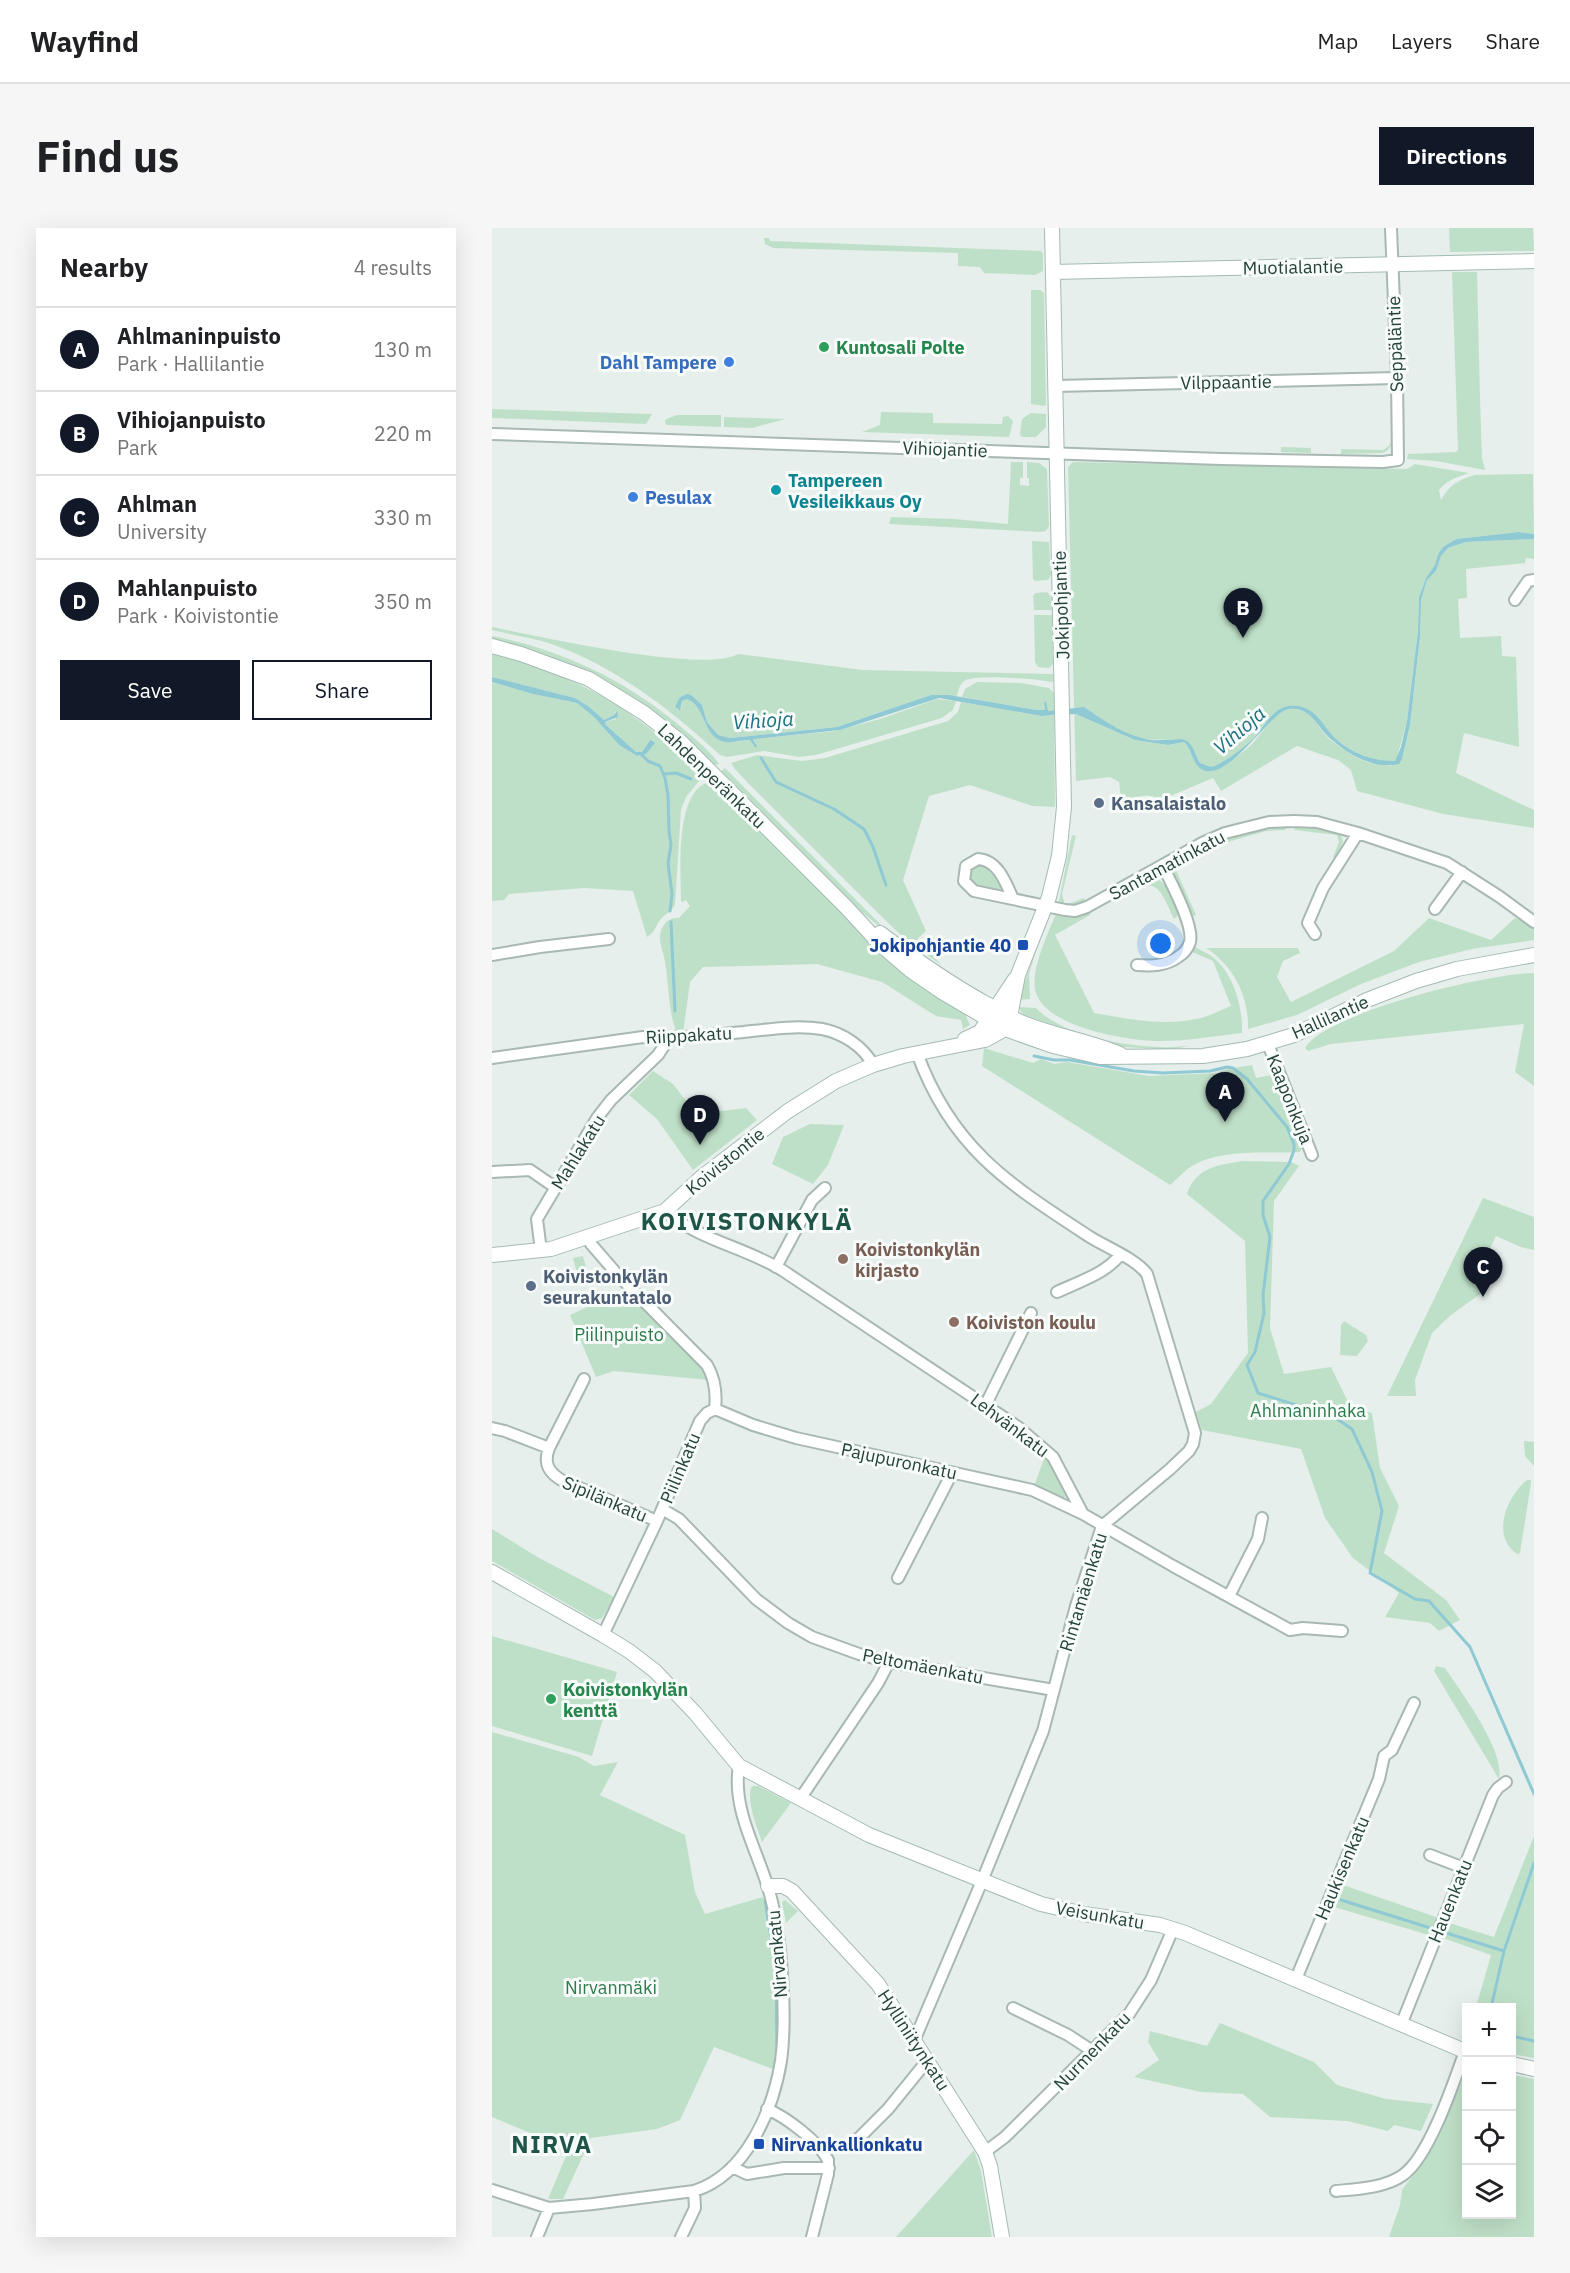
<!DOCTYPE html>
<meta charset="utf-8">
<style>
body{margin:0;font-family:"IBM Plex Sans",sans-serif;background:#f6f6f6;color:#202124}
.controls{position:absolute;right:18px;bottom:18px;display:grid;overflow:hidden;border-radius:0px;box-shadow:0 6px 24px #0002}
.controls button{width:54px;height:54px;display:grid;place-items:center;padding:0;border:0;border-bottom:2px solid #e0e0e0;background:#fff;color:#202124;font:30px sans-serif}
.you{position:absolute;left:669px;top:716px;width:21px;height:21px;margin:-15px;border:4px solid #fff;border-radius:50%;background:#1a73e8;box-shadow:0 0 0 9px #1a73e833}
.badge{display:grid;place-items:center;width:39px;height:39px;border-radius:50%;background:#111827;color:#fff;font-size:20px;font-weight:700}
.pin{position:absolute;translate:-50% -50px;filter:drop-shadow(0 2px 3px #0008)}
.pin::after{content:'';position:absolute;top:32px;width:21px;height:18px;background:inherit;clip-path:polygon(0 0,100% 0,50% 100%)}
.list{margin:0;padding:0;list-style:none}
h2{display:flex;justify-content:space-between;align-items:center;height:78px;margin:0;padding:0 24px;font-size:26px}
h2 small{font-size:20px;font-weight:400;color:#757577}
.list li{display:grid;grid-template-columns:39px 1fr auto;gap:18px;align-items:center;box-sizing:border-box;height:84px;padding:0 24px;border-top:2px solid #e0e0e0}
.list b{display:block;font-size:22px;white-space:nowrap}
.list p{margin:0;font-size:20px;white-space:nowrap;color:#757577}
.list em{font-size:20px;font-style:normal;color:#757577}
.actions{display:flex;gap:12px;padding:18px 24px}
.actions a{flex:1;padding:14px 0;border:2px solid #111827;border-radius:0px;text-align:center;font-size:21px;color:#111827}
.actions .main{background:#111827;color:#fff}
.icon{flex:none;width:33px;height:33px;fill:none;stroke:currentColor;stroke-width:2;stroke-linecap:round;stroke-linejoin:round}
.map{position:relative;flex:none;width:1042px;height:2009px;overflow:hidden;border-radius:0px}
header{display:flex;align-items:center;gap:36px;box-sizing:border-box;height:84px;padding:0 30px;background:#fff;border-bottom:2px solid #e0e0e0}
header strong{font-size:28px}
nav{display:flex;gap:33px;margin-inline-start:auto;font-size:21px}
.intro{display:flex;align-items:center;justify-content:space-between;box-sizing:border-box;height:144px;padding:0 36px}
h1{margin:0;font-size:42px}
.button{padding:15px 27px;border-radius:0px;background:#111827;color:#fff;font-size:21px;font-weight:700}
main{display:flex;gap:36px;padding:0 36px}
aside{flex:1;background:#fff;border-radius:0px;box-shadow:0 6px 24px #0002}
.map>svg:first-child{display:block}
.green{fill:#bfe0c8}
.water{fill:#8ec9d4}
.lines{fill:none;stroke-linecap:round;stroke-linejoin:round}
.stream{stroke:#8ec9d4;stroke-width:3}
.street-casing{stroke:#a8b8b2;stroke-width:14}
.secondary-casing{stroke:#a4bbb3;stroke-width:16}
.street{stroke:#fff;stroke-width:10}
.secondary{stroke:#fff;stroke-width:14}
.leisure-dot{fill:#2e9e5b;stroke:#f7fbf9;stroke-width:2}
.shop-dot{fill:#3f7fe0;stroke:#f7fbf9;stroke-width:2}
.culture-dot{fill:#0f9aa8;stroke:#f7fbf9;stroke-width:2}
.service-dot{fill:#5c6f8a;stroke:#f7fbf9;stroke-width:2}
.transit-dot{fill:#1a4fb4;stroke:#f7fbf9;stroke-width:2}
.education-dot{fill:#8d6e63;stroke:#f7fbf9;stroke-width:2}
.labels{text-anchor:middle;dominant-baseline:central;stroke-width:6;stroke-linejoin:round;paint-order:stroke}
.street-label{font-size:18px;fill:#24423a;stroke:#f7fbf9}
.leisure-label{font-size:18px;font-weight:bold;fill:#27864d;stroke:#f7fbf9;text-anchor:start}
.shop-label{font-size:18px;font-weight:bold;fill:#366cbe;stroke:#f7fbf9;text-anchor:end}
.culture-label{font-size:18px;font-weight:bold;fill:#0d838f;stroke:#f7fbf9;text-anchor:start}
.service-label{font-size:18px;font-weight:bold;fill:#4e5e75;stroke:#f7fbf9;text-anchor:start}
.transit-label{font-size:18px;font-weight:bold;fill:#164399;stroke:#f7fbf9;text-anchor:end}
.education-label{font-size:18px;font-weight:bold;fill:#785e54;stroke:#f7fbf9;text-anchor:start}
.park-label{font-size:18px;fill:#2d7a4b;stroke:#f7fbf9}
.water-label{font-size:20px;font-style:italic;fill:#1c6f80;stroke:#f7fbf9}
.district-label{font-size:24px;font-weight:bold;letter-spacing:1.5px;fill:#1f5548;stroke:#f7fbf9}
</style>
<header>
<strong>Wayfind</strong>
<nav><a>Map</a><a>Layers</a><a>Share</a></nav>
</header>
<div class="intro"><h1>Find us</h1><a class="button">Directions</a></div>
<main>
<aside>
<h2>Nearby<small>4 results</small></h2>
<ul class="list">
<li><span class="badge">A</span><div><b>Ahlmaninpuisto</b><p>Park · Hallilantie</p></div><em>130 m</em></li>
<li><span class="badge">B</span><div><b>Vihiojanpuisto</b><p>Park</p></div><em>220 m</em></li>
<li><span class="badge">C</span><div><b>Ahlman</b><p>University</p></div><em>330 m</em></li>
<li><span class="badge">D</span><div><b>Mahlanpuisto</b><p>Park · Koivistontie</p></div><em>350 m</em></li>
</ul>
<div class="actions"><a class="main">Save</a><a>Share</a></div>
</aside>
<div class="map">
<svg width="1042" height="2009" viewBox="0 0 1042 2009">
<rect width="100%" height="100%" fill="#e6efeb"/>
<path class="green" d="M957,0H1041L1042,23L958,24Z
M272,10H277L278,13L549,23L551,26V43L543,47L492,45L488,39L466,38V25L281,20L273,16Z
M960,44H985L988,170L990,230L993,242L944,233L915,231L916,226L964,224L966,222Z
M539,62H548L552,65L554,176L553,178L539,176Z
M0,181L160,186L154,196L0,190Z
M389,184L441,185V195L510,196L511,189L516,188L521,193L517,209L370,204L388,197Z
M539,185L554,186V199L544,209H530L528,206L530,191Z
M185,187H229V199L175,197L173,195L174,191Z
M232,189L294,191L260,200L232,199Z
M900,212C899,219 897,223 890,225L849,226V221L891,222L897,218Z
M789,219L819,220V225L789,224Z
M519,234H531V250H528V257L537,258V250H535V234L547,235L555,241L557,298L554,303L549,304L397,296L399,289L462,291L516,296Z
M581,234L915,241L923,236L977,245C966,249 955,252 947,262L949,272C956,258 967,251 983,247L1041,246L1042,306L1027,304L964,311L951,319L946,326L943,337L933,352L927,369L926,403L915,493L904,533C882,535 862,525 845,512C829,499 824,476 798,478C780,480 771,499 761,511C754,519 729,537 719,539L708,535C705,528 702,519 696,515C686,509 663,513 650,511C627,506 611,491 592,479L584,486L643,512L676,517L692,514C700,521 700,535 709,541C722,548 752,524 761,515C770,505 784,482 798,481C822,480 825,501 840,513C849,520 862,529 872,533C879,536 890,536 899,538L910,531L918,497L928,409L929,372L935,352L944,343L949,328L956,320L974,314L1042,311V331L1034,330L1033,335L974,341L975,370L966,371L968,410L1009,408L1010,428L1024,429L1027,519L972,505L964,545L1042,582V600L951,586L865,563L859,542L846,532L805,518L729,563L721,550L669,572C654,563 644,569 630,576L627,554L618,549L584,553L576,239Z
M540,313L557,314L559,347L556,352L543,353L541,351Z
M555,364L560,370V382H542L541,368L544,365Z
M542,387H560L561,436L557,440L546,439L543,434Z
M0,399C46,408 211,446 246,426L371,442L561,446L562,453L559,454C543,451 488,446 474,452C468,455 466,462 465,468L439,467L345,499L238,510L226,507L215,494L210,477L195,466L188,469L184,480L187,483L189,481L190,473L192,471C215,470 207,513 239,514C245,515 252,512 258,512L265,518L261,512L263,511L343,503L388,491L445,471L464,473L461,482L450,490L324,527L307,529L272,523L235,529L228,527C177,480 118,434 50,413C34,409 16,406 0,402Z
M0,408C72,422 140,455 195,504C206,513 220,525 227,536L223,537C205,520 188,503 168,488C118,452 60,425 0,411Z
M0,425C88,448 148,484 211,548L194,569L189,582L183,676C180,685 173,685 168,692C163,699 163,704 155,709L141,663L92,660L17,666L12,672L0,673V454L41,466L85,475L102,489L127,517L145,528H148L162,512L159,511L150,524H144L113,496V494L124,491V483L122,487L112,492L83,470L0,449Z
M485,454L529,455L557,460L562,465V483H555L554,473L552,475L553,482H545L470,469L473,461Z
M469,474L549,488H562L563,579L540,578L478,557L437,568L411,652L434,703L426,710L449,737L412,710L385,684L256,555L243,541L239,535L265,527L310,533L333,530L456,493L466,484Z
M233,540L405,713L360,676L229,543Z
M217,554L340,674L394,731L422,754L476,786L474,789L478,797L471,801L469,792L444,788L390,754L325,736L211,739L198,754L191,806L184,803C176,782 177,756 173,734C172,725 167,716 168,706C170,696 177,689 187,690L198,678L194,672L190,674L189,673C189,645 182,563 217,554Z
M794,599L793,602L774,603L729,616L728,613L753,605Z
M803,599L830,601L848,606L851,613L844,630L841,629L847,614L845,607L802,602Z
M580,607L584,608L570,666L573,677L592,670L594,675L589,678H566Z
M701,626L703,629L683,640L704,687L698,689L679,647C679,634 691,631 701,626Z
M485,637L497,641L514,664L491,662L477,655V643Z
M660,650C675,651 682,673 688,686L682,691C677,682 669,655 656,658C651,659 646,662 642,664L641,660Z
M597,684L598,687L563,707L602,785C637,791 673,799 709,790C719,787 729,782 739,778L721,733L698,723L701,718C708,722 716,725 722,730C742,747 751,780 750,805C721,808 692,814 663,813C632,812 555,799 544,765C537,745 556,705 564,686L579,689Z
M937,690L999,712L1023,690L1034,694L1042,701V712L980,721L927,734L869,756L805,787L756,801C757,769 742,738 714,720H806L808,725L791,733L785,749L799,774L902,723Z
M545,720L537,746L538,771L526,772Z
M1042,745V858L1023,844L1032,796L839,816L816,823L813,820C834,784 999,745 1042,745Z
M526,779L544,780C572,808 630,818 669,819C678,820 688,818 697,818L678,822L633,819L582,806L533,789Z
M492,820L541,835L549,831L562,836L575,834L657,848L726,845L736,841L760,837L764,850L783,846L811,919L808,924C774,926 731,920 700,938C692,943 685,951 678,957L490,838Z
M161,843L181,856L204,886L254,880L265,892L201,942L165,891L137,867Z
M318,896L352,897L336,937L321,956L280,936L291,909Z
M751,933L799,934L807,938L782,973L778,1100L792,1146L839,1139L858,1178L880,1185L888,1240L907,1278L892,1325L954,1372L968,1392L947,1403L938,1395L893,1389L907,1365L861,1330L833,1290L809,1221L710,1202L704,1184L719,1176L756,1125L753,1013L695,966C704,939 726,937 751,933Z
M991,970L1042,989V1022L1029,1019L1004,1008L992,1033L991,1064L959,1087L940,1105L923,1152L924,1168H895Z
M91,1028L95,1043L85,1045L81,1030Z
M134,1061L210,1137L217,1152L122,1143L104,1149L78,1087Z
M852,1093L874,1107L876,1113L865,1128L848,1127L849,1097Z
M1032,1213L1042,1214V1238L1033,1228Z
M553,1228L560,1235L577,1265L571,1271L542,1258Z
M1035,1252H1039V1255L1028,1325L1025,1326C999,1309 1014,1269 1035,1252Z
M0,1301L47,1330L122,1369L110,1390L103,1392L0,1333Z
M0,1408L125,1444L100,1528L0,1498Z
M944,1438L953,1440C969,1464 1013,1522 1007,1551L942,1443Z
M0,1504L87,1529L102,1538L126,1534L108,1567L193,1607L203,1664L213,1686L271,1669C282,1725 293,1784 281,1841L222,1819L188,1892L165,1901L99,1910L71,1971H56L82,1909H48L0,1889Z
M260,1558H266L299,1575L270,1614C266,1601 253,1571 260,1558Z
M1042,1608V1830L1020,1826V1780L984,1779L999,1727L948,1709L954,1694L1002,1709Z
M848,1656L947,1690L940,1708L839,1678Z
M293,1672L306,1683L294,1695L290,1674Z
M728,1795L822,1834L845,1857L894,1871L941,1876L929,1903L902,1897L896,1903L855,1893L778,1889L751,1866L709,1864L642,1849L667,1832L656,1814L658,1803L715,1818Z
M974,1845L975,1986H1020V1847L1042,1851V2009H897L908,1977L910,1962L931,1934L942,1915Z
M482,1922L489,1943L500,2009H404Z"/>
<path class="water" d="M1027,304L1042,306V311L974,314L956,320L949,328L944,343L935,352L929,372L928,409L918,497L910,531L907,536C883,542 857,527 840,512C825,500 820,479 797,481C778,483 735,557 709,541C700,535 700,521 692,514L676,517L643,512L584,486L549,488L447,470L348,502L263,511L261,512L265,518L264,520L258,512C250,512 242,515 234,514C210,511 214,475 194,471L190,473L188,483L183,479L188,469L195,466L199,467L210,477L215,494L226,507L238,510L345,499L439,467H457L545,482H553L552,475L554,473L556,483L592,479C615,494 632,508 660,512C668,513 688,510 693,512C701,515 704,528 708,535L719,539C729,537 753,519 761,511C771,500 780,480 797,478C823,475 830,498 844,511C861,526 881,533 903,533L909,519L915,493L926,403L927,369L934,350L943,337L946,326L951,319L964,311Z
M0,449L83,470L97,479L112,492L122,487L125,483L126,489L113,494V496L144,524H150L159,511L163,515L154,526L145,528L127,517L102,489L85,475L41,466L0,454Z"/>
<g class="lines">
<path class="stream" d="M149,526L156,533L168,538L173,550L176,567L177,603L179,617L176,635L180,666L178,683
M269,530L284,554L342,581L372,601L381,619L394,657
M172,546L184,545L199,551
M179,694L183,783
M542,828L562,832H578L642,843L671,845L718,843L735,839L741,840L755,851L795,899L802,916V922L797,936L771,973V987L778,1009L771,1067L772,1085L763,1124L755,1137L766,1165L842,1189L860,1201L880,1244L890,1283L878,1345L923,1371L937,1373L978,1419L1042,1566
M273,1672L284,1740L285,1825L283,1834
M849,1672L1012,1723
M999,1780L1012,1723L1042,1635
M1020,1808L1042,1813"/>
<g class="street-casing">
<path id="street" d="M563,158L905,150
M0,206L729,231L891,234L906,232L905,150L899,0
M1023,372L1036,353L1042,352
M521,671C514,655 506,632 486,631L474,638L472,653L482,663L573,682L583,683L595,679L710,615L733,605L777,594L802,593L825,594L866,605L955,635L1008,669L1042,694
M943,681L970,644
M823,706L816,695L831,660L866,605
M0,727L48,719L117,711
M645,737C659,738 674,738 686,729C691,726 696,720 698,714C702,697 679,655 671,638
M776,816L820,927
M0,830L151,809C185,811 219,807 252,804C278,801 305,797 330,801C351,805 372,819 381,837
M0,944L38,942L64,960
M173,983C207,1012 252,1019 290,1042L526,1199L561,1229L591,1286L681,1338L798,1402L811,1400L850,1403
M96,1009L99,1016L125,1046L215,1137C223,1151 225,1164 223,1181L215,1185L208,1193L165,1293L111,1407
M49,1023L45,991L105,890L119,872L166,827L177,810
M284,1039L320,972L333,960
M565,1064C586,1054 613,1046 628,1027
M92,1151L57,1220C51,1236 57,1245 71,1253L165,1293
M493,1178L539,1085
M223,1181L261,1197L304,1210L540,1262L591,1286
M0,1200L13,1203L57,1220
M170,1281L187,1291L264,1371L296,1395L320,1409L367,1426L397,1434L562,1462
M406,1350L460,1245
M737,1368L766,1311L770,1290
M308,1571L386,1455L397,1434
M938,1627L972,1640
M804,1751L887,1551L892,1528L900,1522L922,1475
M521,1780L576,1807L602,1824
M909,1797L1001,1567L1006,1560L1014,1554
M422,1813L490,1653L551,1503L584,1378L610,1298L677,1242L697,1223L701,1216L703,1205L655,1046C644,1031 614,1019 598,1009C517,956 460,921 425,825
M275,1881C294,1889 326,1913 336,1932V1946L320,2009
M367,1910L396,1881L435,1833
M493,1924L513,1909L637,1786L659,1752L681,1701
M240,1939L255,1946L292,1940H337
M0,1962L57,1980L101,1976L202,1963C254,1947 281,1882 289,1833C295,1790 290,1716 280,1674C270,1629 239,1585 247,1538
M844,1963C865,1961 893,1960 911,1947C937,1929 962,1854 973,1823
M45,2009L57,1980
M189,2009L203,1980L202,1963"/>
</g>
<g class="secondary-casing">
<path id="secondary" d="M561,44L1042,33
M0,418L29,426L97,451L152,485L189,514L355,680L389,717L418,742L450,764L513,801L561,818L608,829L711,828L755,821L802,807L875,772L924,753L965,741L1042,727
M388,705C421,730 454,753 491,774C504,781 517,789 531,795C563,808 597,813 628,826
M473,811L488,804L523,751
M0,1027L59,1021L173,983L211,948L296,883L344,853L381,837L411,828L493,812L513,801L518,789L526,747L557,669L567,628L572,579L560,0
M0,1344L111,1407L137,1423L163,1443L203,1485L247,1538L377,1607L549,1676L592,1686L668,1697L693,1705L975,1824
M276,1658H291L300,1663L386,1756L493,1924L498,1938L510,2009
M1020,1836L1042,1841"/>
</g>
<use href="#street" class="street"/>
<use href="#secondary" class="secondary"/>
</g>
<g class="leisure-dot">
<circle cx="332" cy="119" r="6"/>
<circle cx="59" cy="1471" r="6"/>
</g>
<g class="shop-dot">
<circle cx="237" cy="134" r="6"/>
<circle cx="141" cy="269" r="6"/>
</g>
<circle class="culture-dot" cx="284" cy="262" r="6"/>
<g class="service-dot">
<circle cx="607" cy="575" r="6"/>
<circle cx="39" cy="1058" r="6"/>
</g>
<g class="transit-dot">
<rect x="525" y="711" width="12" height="12" rx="3"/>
<rect x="261" y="1910" width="12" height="12" rx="3"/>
</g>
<g class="education-dot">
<circle cx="351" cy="1031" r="6"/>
<circle cx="462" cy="1094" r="6"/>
</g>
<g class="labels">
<g class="street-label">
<text transform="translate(801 39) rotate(-1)">Muotialantie</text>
<text transform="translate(903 116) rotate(-92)">Seppäläntie</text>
<text transform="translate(734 154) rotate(-1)">Vilppaantie</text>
<text transform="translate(453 221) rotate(2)">Vihiojantie</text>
<text transform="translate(569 377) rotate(-92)">Jokipohjantie</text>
<text transform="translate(220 548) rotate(44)">Lahdenperänkatu</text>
<text transform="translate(675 637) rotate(-28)">Santamatinkatu</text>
<text transform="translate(838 789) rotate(-24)">Hallilantie</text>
<text transform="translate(197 807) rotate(-3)">Riippakatu</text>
<text transform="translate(798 871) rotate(68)">Kaaponkuja</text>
<text transform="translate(86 924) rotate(-58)">Mahlakatu</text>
<text transform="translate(233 933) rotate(-39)">Koivistontie</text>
<text transform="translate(518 1197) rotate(37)">Lehvänkatu</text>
<text transform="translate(407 1233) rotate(12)">Pajupuronkatu</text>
<text transform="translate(188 1240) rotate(-67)">Piilinkatu</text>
<text transform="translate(113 1271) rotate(23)">Sipilänkatu</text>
<text transform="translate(591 1364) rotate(-73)">Rintamäenkatu</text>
<text transform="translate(431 1438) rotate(11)">Peltomäenkatu</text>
<text transform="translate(850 1640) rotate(-67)">Haukisenkatu</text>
<text transform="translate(958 1673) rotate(-68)">Hauenkatu</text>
<text transform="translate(608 1687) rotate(10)">Veisunkatu</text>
<text transform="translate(285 1726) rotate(-95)">Nirvankatu</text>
<text transform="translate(422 1812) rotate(57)">Hylliniitynkatu</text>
<text transform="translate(600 1823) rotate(-46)">Nurmenkatu</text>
</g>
<g class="leisure-label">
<text x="344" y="119">Kuntosali Polte</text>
<text x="71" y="1461">Koivistonkylän<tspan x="71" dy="21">kenttä</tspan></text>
</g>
<g class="shop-label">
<text x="225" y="134">Dahl Tampere</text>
<text x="153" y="269" text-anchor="start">Pesulax</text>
</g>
<g class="culture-label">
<text x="296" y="252">Tampereen<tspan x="296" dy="21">Vesileikkaus Oy</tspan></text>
</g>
<g class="service-label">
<text x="619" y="575">Kansalaistalo</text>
<text x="51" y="1048">Koivistonkylän<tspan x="51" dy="21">seurakuntatalo</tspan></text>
</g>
<g class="transit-label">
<text x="519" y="717">Jokipohjantie 40</text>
<text x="279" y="1916" text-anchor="start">Nirvankallionkatu</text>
</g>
<g class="education-label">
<text x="363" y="1021">Koivistonkylän<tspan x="363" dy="21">kirjasto</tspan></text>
<text x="474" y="1094">Koiviston koulu</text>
</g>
<g class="park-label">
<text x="127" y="1106">Piilinpuisto</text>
<text x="816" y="1182">Ahlmaninhaka</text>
<text x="119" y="1759">Nirvanmäki</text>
</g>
<g class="water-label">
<text transform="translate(271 492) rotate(-4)">Vihioja</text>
<text transform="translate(747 502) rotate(-41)">Vihioja</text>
</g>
<g class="district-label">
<text x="255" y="993">KOIVISTONKYLÄ</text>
<text x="60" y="1916">NIRVA</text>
</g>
</g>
</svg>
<div class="controls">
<button>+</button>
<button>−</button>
<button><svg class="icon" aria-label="locate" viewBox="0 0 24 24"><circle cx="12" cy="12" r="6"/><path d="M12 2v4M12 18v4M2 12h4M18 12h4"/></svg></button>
<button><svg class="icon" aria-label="layers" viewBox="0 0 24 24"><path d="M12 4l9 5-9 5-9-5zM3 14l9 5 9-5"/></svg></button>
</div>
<div class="you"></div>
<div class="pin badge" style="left:733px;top:894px">A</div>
<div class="pin badge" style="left:751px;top:410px">B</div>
<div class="pin badge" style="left:991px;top:1069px">C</div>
<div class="pin badge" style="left:208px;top:917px">D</div>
</div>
</main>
